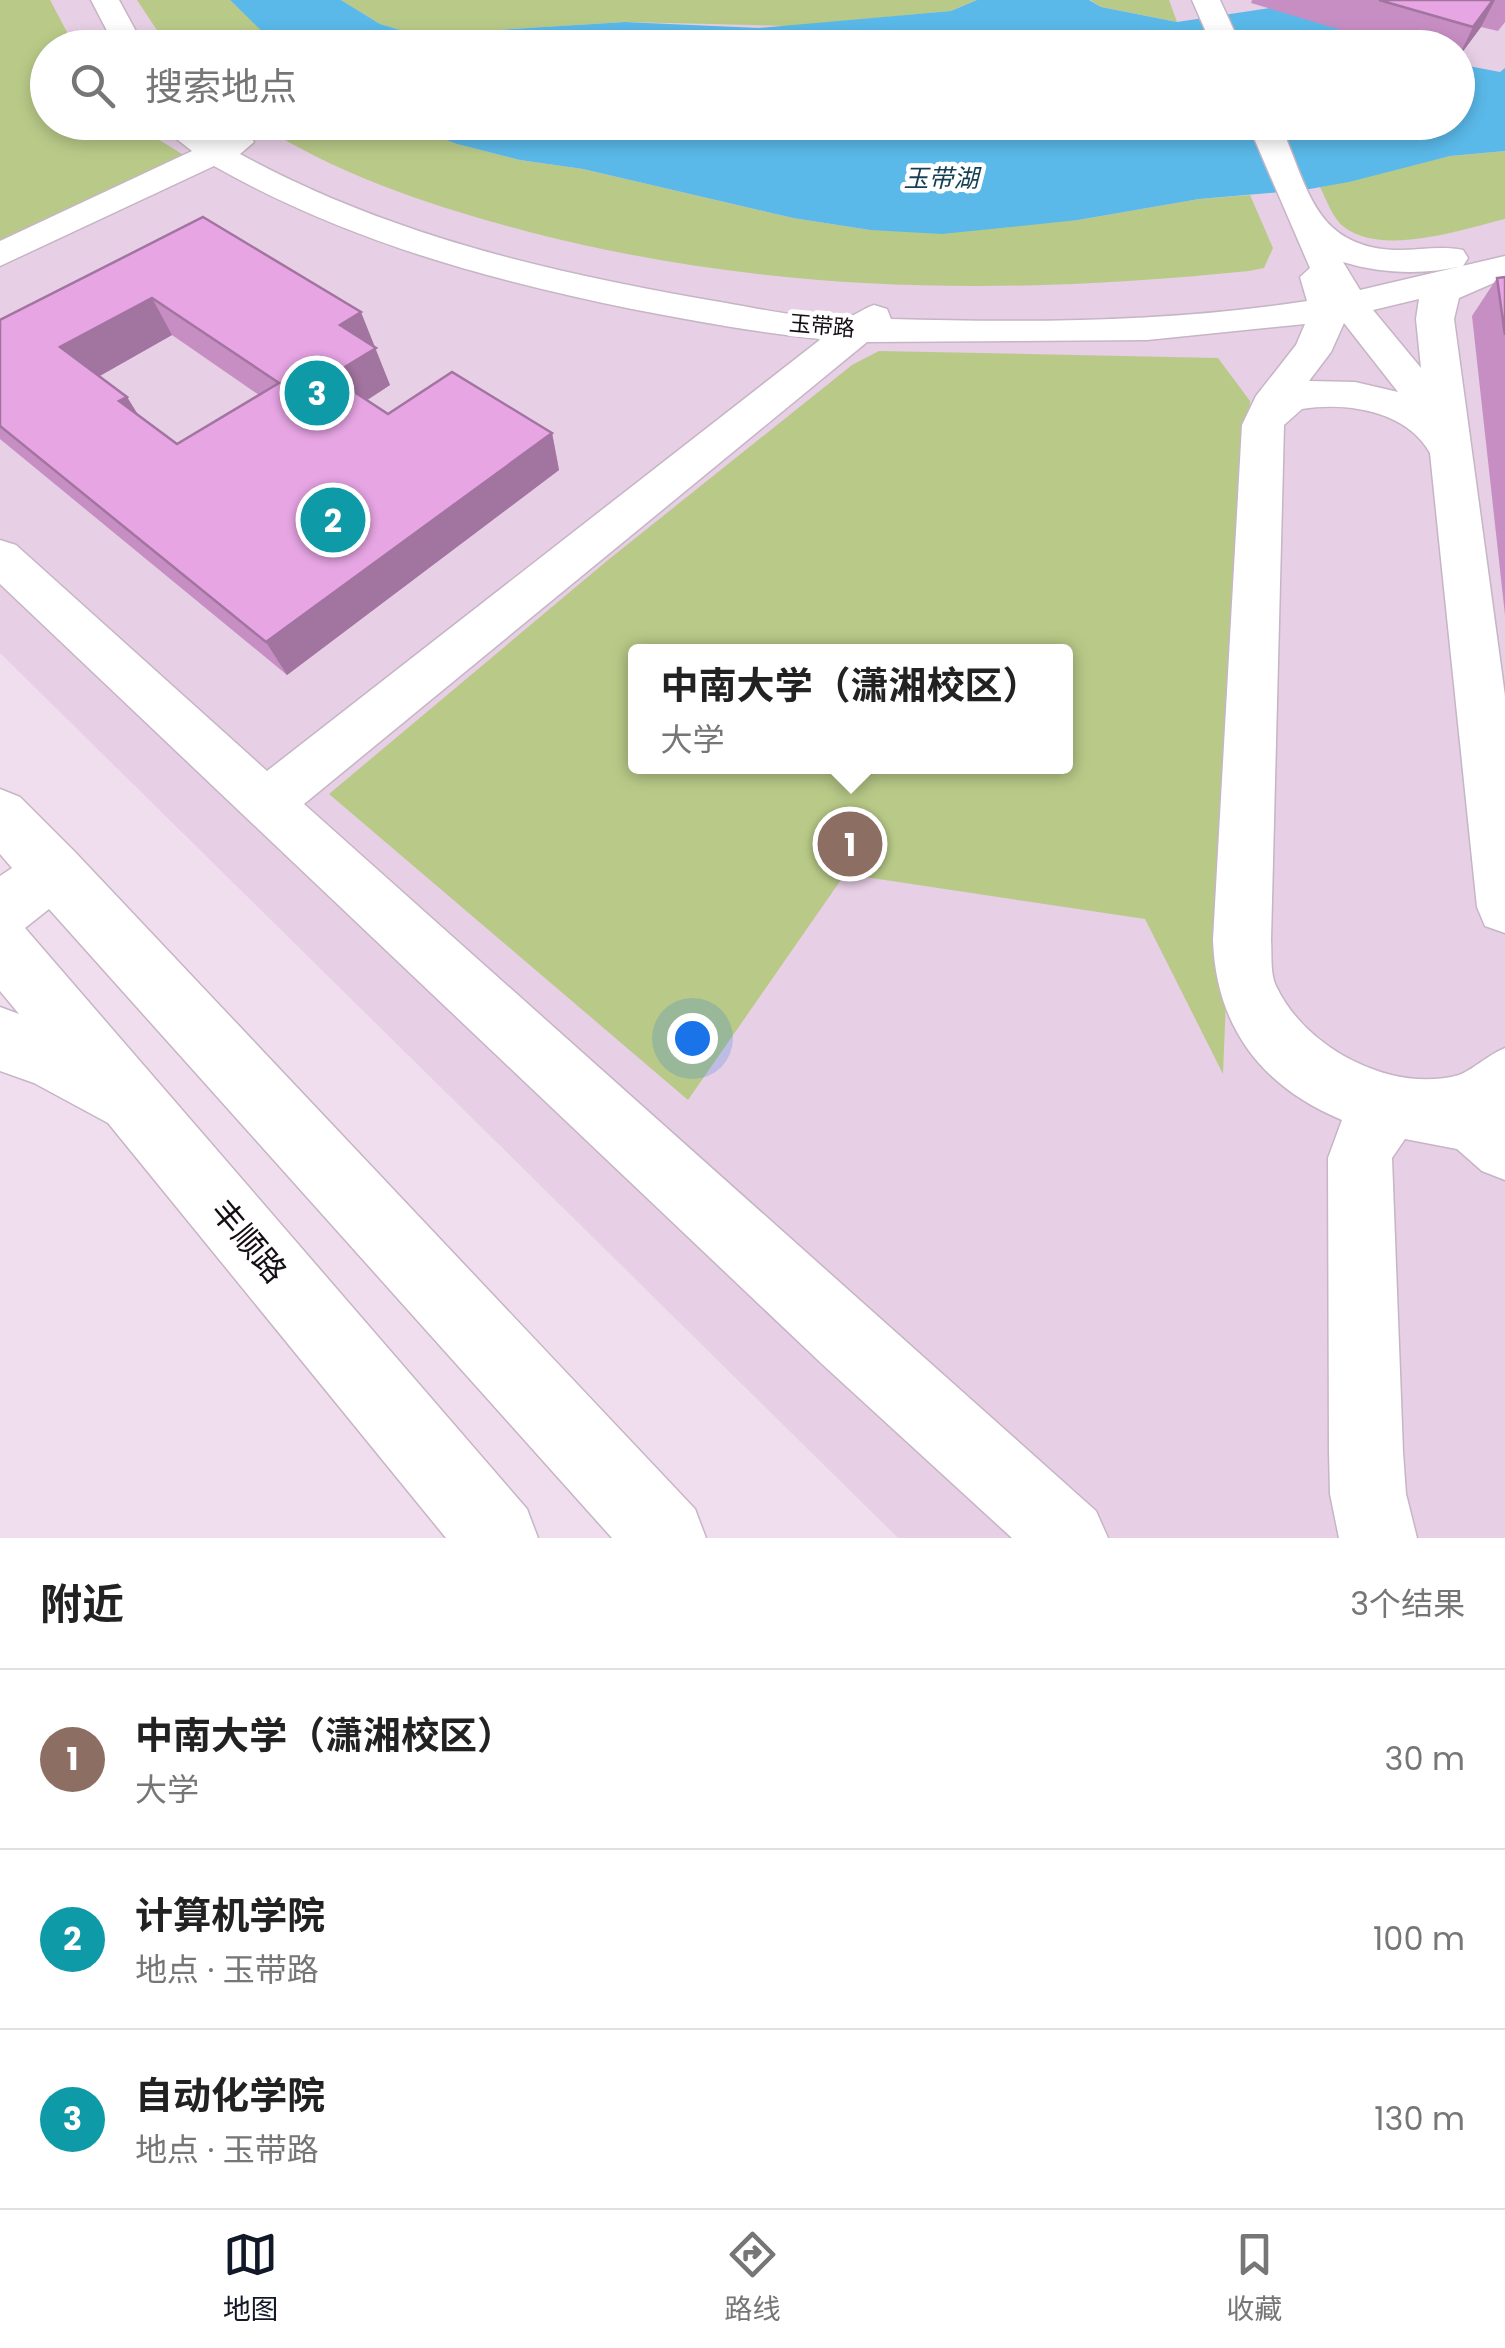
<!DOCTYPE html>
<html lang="zh">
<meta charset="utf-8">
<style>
body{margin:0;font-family:Poppins,"Noto Sans SC",sans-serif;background:#f6f6f6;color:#222}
.you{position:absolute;left:692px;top:1038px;width:35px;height:35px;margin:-25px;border:8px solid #fff;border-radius:50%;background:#1a73e8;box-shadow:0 0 0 15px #1a73e833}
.badge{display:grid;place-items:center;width:65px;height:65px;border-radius:50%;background:#111827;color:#fff;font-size:32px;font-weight:700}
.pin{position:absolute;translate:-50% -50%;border:5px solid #fff;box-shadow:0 2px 10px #0006}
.popup{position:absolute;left:628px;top:644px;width:445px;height:130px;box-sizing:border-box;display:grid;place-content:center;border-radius:10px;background:#fff;filter:drop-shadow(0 2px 8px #0005);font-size:32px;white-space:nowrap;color:#767676}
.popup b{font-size:38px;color:#222}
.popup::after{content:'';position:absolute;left:50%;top:100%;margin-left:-20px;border:20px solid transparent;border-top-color:#fff}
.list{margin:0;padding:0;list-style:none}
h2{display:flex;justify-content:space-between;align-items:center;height:130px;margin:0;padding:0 40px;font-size:42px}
h2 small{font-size:32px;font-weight:400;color:#767676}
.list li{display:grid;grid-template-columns:65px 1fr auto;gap:30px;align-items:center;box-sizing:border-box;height:180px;padding:0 40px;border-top:2px solid #e0e0e0}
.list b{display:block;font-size:38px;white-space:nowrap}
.list p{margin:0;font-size:32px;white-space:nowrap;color:#767676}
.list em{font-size:32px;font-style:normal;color:#767676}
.icon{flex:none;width:55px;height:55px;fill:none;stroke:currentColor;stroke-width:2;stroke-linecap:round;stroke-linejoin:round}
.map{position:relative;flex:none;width:1505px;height:1538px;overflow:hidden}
.search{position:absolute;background:#fff;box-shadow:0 5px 15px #0003;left:30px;right:30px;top:30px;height:110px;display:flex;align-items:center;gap:25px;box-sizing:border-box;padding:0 35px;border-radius:55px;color:#767676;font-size:38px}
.sheet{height:670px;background:#fff}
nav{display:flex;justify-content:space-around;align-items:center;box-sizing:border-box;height:140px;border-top:2px solid #e0e0e0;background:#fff;font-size:28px;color:#767676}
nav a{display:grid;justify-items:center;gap:5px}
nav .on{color:#111827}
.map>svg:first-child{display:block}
.built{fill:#e7cfe5;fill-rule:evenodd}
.green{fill:#b9ca88;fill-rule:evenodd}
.water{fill:#5ab9e9}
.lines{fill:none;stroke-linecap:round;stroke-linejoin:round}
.minor-casing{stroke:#c6b5c5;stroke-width:3}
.secondary-casing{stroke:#c6b5c5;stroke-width:3}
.minor{fill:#fff;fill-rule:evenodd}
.secondary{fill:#fff;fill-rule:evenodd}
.wall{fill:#c78ec4;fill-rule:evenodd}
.shaded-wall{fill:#a274a0}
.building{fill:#e7a5e4;stroke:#a274a0;stroke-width:2.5;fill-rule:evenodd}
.labels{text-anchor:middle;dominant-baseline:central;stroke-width:9;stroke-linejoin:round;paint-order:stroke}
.far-street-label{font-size:22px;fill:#150f15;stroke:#fff}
.far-water-label{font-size:25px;font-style:italic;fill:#153f53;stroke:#fff}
.near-street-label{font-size:32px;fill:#150f15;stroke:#fff}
</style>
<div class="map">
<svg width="1505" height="1538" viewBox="0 0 1505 1538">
<rect width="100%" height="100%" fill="#f0deef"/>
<path class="built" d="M0,0H1505V1538H898L0,653ZM48,48H1458V122H48ZM635,652H1065V766H635Z"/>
<path class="green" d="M0,0H50L75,47L48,48V122L132,123L182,154L157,173L0,248Z
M137,0H230L279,47H168Z
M341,0H977L951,11L790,26L625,22L417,35L380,24Z
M1090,0H1169L1177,22L1101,7Z
M257,123H401L457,144L520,160L583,169L793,218L870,230L1078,220L1199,199L1250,195L1273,248L1264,268L1249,271C1003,296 771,294 529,232C435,207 339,176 257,123Z
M1505,151V219C1463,229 1383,257 1344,227C1333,219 1326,199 1320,187L1450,156Z
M879,351L1218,358L1250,401L1223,1074L1145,919L845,874L688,1100L329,794L608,560L852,365ZM635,652H1065V766H635Z"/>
<path class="water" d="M230,0H341L380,24L417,35L625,22L758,28L951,11L977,0H1089L1101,7L1177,22L1270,8L1401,47L279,48Z
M1458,64L1500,72L1505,68V151L1450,156L1349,182L1304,190L1199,199L1078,220L942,234L870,230L793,218L583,169L520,160L457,144L401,123L1458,122Z"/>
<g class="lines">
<g class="minor-casing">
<path id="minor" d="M91,0H119L145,48H116Z
M1192,0H1220L1242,48H1213Z
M155,122H193L218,139L238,132L249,135L254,142L240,154C392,237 556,274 726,303C755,308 820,322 847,317C855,316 864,308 874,305L887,309L891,319C1029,323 1170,322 1307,301L1300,277L1310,268L1247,122H1279C1308,185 1312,245 1393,250C1417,251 1440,245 1463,250L1468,258L1463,266C1424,275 1382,274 1343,262L1360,290L1505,256V278L1459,298L1454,319L1505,696V933L1485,926L1477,907L1430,453C1406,410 1345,402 1302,409L1284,425L1271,940C1272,955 1270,973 1276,986C1305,1048 1392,1094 1459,1075C1471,1071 1488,1055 1505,1048V1180L1482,1171L1457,1149L1405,1139L1392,1158L1403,1452L1406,1494L1417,1538H1339L1330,1494L1329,1452L1328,1158L1342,1120C1262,1087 1216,1027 1213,940L1242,425L1256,396L1296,345L1305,324L1147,340L867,342L304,804L1096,1511L1108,1538H1012L822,1364L0,584V540L16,545L267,771L821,339C758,333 695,321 632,309C485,279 345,240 214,166L0,266V241L192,151ZM1419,299L1416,319L1421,368L1373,310ZM1344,323L1398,392L1355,382L1309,381L1331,352Z"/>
</g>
<g class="secondary-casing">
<path id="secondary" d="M0,789L20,797L75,852L695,1509L706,1538H612L49,909L25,928L527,1509L538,1538H446L108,1123L34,1083L0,1071V1007L19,1014L0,991V876L12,868L0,854Z"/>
</g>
<use href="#minor" class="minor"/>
<use href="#secondary" class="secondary"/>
</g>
<path class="wall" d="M1252,0H1505V22L1498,31L1481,27L1458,58V48H1401L1251,3Z
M203,217L373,346L390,385L367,400L388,414L552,433L559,470L287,675L0,439V320ZM172,335L259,395L177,444L138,415L127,397L99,376Z
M1505,277V615L1472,316L1497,278Z"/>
<path class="shaded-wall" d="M1493,0H1495L1481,27L1458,58L1473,27Z
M152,298L172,335L84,385L60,347Z
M361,312L390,385L346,414L330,376L340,325Z
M127,397L150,434L119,401Z
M552,433L559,470L287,675L266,642Z"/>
<path class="building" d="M1379,0H1493L1473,27Z
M203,217L361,312L340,325L376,348L330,376L388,414L452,372L552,433L266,642L0,426V320ZM152,298L279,383L177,444L119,401L127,397L60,347Z
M1505,277V335L1497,278Z"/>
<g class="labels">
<g class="far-street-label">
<text transform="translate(822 326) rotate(5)">玉带路</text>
</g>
<g class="far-water-label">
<text x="941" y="178">玉带湖</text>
</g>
<g class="near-street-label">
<text transform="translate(249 1241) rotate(50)">丰顺路</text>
</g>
</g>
</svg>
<div class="you"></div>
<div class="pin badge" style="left:850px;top:844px;background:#8d6e63">1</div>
<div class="popup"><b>中南大学（潇湘校区）</b>大学</div>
<div class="pin badge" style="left:333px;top:520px;background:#0f9aa8">2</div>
<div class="pin badge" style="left:317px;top:393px;background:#0f9aa8">3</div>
<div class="search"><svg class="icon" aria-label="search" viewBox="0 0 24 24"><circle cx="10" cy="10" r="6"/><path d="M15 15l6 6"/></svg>搜索地点</div>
</div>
<section class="sheet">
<h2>附近<small>3个结果</small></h2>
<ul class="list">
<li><span class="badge" style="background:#8d6e63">1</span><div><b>中南大学（潇湘校区）</b><p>大学</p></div><em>30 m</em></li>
<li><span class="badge" style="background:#0f9aa8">2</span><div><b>计算机学院</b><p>地点 · 玉带路</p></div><em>100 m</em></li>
<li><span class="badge" style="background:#0f9aa8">3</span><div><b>自动化学院</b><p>地点 · 玉带路</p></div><em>130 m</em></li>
</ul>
</section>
<nav>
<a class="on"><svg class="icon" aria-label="map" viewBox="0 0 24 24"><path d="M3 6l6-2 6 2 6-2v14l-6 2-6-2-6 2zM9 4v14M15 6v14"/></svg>地图</a>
<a><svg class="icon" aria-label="directions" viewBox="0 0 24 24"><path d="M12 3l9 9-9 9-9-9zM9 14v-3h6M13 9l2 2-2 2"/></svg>路线</a>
<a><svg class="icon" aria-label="saved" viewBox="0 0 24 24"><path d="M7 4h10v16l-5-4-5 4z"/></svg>收藏</a>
</nav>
